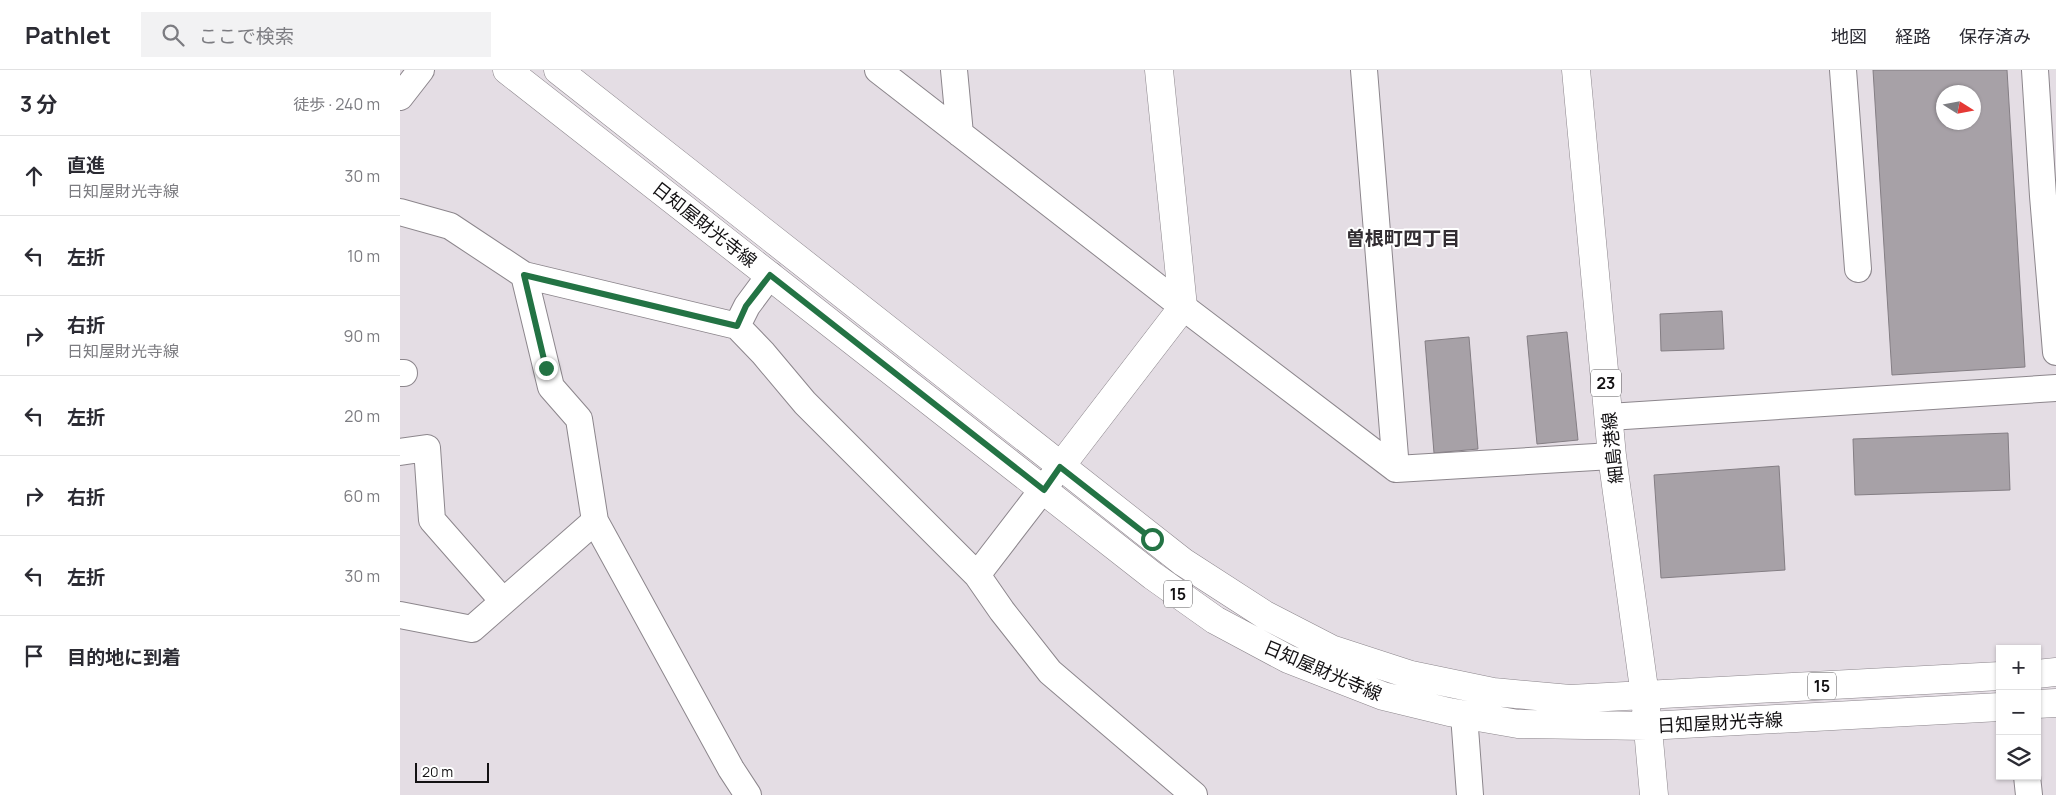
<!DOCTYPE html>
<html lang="ja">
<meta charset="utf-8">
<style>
body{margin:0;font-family:Manrope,"Noto Sans JP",sans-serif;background:#f2f2f3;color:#2b2b33}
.controls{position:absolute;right:15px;bottom:15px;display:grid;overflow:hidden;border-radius:0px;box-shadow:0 1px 4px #0004}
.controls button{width:45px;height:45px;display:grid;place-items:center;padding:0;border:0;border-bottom:1px solid #e1e1e2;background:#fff;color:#2b2b33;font:25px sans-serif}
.compass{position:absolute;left:1536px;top:15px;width:45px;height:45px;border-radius:50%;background:#fff;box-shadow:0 1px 4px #0004;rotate:101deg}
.scale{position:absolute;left:15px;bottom:12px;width:74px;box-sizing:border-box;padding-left:5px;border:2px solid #131113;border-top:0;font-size:14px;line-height:18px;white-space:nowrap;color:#131113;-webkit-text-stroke:4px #fff;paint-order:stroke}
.stop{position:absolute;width:15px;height:15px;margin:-11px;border:4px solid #237344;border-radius:50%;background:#fff}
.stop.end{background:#237344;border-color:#fff;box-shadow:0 1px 5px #0008}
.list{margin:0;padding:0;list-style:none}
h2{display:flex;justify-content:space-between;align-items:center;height:65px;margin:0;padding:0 20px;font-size:21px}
h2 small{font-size:16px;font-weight:400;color:#7c7c81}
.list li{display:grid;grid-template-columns:32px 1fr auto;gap:15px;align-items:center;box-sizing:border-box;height:80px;padding:0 20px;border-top:1px solid #e1e1e2}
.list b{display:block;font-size:19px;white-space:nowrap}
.list p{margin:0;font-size:16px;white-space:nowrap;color:#7c7c81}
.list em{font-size:16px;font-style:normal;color:#7c7c81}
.icon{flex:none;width:28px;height:28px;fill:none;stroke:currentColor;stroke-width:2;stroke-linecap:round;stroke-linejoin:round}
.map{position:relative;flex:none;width:1656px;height:725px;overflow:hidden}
header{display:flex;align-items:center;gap:30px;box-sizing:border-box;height:70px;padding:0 25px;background:#fff;border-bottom:1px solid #e1e1e2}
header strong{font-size:24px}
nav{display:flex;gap:28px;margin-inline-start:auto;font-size:18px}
.search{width:350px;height:45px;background:#f2f2f3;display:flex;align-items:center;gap:12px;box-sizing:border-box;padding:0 18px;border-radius:0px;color:#7c7c81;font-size:19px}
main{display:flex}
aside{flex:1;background:#fff}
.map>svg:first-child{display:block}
.building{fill:#a7a1a7;stroke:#847e84;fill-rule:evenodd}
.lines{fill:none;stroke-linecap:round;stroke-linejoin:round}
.minor-casing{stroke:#8c868c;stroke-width:28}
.tertiary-casing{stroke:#8c868c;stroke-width:29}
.primary-casing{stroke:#8c868c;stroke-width:29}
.minor{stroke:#fff;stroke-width:26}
.tertiary{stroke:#fff;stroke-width:28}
.primary{stroke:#fff;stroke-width:28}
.route{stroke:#237344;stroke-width:6}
.labels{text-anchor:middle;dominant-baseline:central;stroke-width:4;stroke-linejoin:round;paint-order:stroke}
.shield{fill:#fff;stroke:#5a585a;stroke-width:1}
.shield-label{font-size:16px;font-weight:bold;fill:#131113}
.street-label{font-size:18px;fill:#131113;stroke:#fff}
.neighbourhood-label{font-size:19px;font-weight:bold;fill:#322d32;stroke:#fff}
</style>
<header>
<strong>Pathlet</strong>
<div class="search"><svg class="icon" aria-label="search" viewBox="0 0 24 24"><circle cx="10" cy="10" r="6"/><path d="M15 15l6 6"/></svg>ここで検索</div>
<nav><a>地図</a><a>経路</a><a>保存済み</a></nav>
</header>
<main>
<aside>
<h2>3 分<small>徒歩 · 240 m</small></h2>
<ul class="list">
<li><svg class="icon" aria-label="ahead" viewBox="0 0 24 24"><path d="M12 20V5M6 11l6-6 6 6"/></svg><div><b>直進</b><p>日知屋財光寺線</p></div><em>30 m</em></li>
<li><svg class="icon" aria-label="left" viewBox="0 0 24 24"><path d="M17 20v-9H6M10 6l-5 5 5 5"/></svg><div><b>左折</b></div><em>10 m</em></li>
<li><svg class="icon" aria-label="right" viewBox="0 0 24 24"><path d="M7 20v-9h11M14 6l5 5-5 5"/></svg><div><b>右折</b><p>日知屋財光寺線</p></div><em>90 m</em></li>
<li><svg class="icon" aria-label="left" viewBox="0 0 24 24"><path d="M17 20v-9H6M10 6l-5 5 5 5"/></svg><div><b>左折</b></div><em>20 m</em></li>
<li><svg class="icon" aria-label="right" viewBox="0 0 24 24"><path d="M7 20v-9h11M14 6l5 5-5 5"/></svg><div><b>右折</b></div><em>60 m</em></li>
<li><svg class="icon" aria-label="left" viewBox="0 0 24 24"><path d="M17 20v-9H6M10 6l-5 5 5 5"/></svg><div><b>左折</b></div><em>30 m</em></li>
<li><svg class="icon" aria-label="arrive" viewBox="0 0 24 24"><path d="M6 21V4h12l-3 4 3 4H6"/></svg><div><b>目的地に到着</b></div></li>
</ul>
</aside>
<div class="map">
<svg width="1656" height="725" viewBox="0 0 1656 725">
<rect width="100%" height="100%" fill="#e4dde4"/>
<path class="building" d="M1473,0H1607L1625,297L1492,305ZM1544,22H1574V52H1544Z
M1322,241L1324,279L1261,281L1260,244Z
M1167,262L1178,370L1137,374L1127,266Z
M1069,267L1078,379L1034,383L1025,271Z
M1608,363L1610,420L1455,425L1453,369Z
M1379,396L1385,500L1261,508L1254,405Z"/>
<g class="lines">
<g class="minor-casing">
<path id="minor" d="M478,0L783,237L996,399L1212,386
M554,0L560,64
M964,0L996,399
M1443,0L1458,199
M1635,0L1643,126L1656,282
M0,27L21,0
M0,142L50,156L124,205L337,256
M124,205L151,317L179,349L195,451L331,699L348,725
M370,205L347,236L337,256L363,283L405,333L577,505L602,541L650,602L794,725
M0,303H4
M1209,347L1656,318
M0,382L27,378L32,450L103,531
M577,505L660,397
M0,545L72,559L195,451
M1064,645L1070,725
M1627,706L1629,725"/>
</g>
<g class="tertiary-casing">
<path id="tertiary" d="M660,397L783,237L759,0"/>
</g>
<g class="primary-casing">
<path id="primary" d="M107,0L753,506L815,550L888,589L983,626L1049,642L1118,654L1247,656L1600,637
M158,0L783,492L865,545L931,579L1011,605L1093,622L1170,629L1600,606
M1176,0L1212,386L1245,626L1254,725
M1637,604L1656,602
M1637,634L1656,633"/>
</g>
<use href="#minor" class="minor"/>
<use href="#tertiary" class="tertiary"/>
<use href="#primary" class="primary"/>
</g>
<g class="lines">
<path class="route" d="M146,298L124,205L337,256L346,236L370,205L644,420L660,397L752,469"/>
</g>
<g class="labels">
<g class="shield">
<rect x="1191" y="299.5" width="30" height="27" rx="4"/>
<rect x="764" y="510.5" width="28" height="27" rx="4"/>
<rect x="1408" y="602.5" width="28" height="27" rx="4"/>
</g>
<g class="shield-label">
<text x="1206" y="313">23</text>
<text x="778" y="524">15</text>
<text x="1422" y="616">15</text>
</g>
<g class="street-label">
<text transform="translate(305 154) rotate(38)">日知屋財光寺線</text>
<text transform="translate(1212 378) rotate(-96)">細島港線</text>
<text transform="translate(923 600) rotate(23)">日知屋財光寺線</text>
<text transform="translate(1320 652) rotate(-3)">日知屋財光寺線</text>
</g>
<g class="neighbourhood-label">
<text x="1003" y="168">曽根町四丁目</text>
</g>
</g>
</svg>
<div class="controls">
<button>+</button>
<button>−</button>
<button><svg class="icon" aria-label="layers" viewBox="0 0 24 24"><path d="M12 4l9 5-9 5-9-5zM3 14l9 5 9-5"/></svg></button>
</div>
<svg class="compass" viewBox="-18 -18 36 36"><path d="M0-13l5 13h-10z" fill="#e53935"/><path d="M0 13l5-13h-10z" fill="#7c7c81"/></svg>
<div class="scale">20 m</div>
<div class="stop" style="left:752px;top:469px"></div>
<div class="stop end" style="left:146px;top:298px"></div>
</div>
</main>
